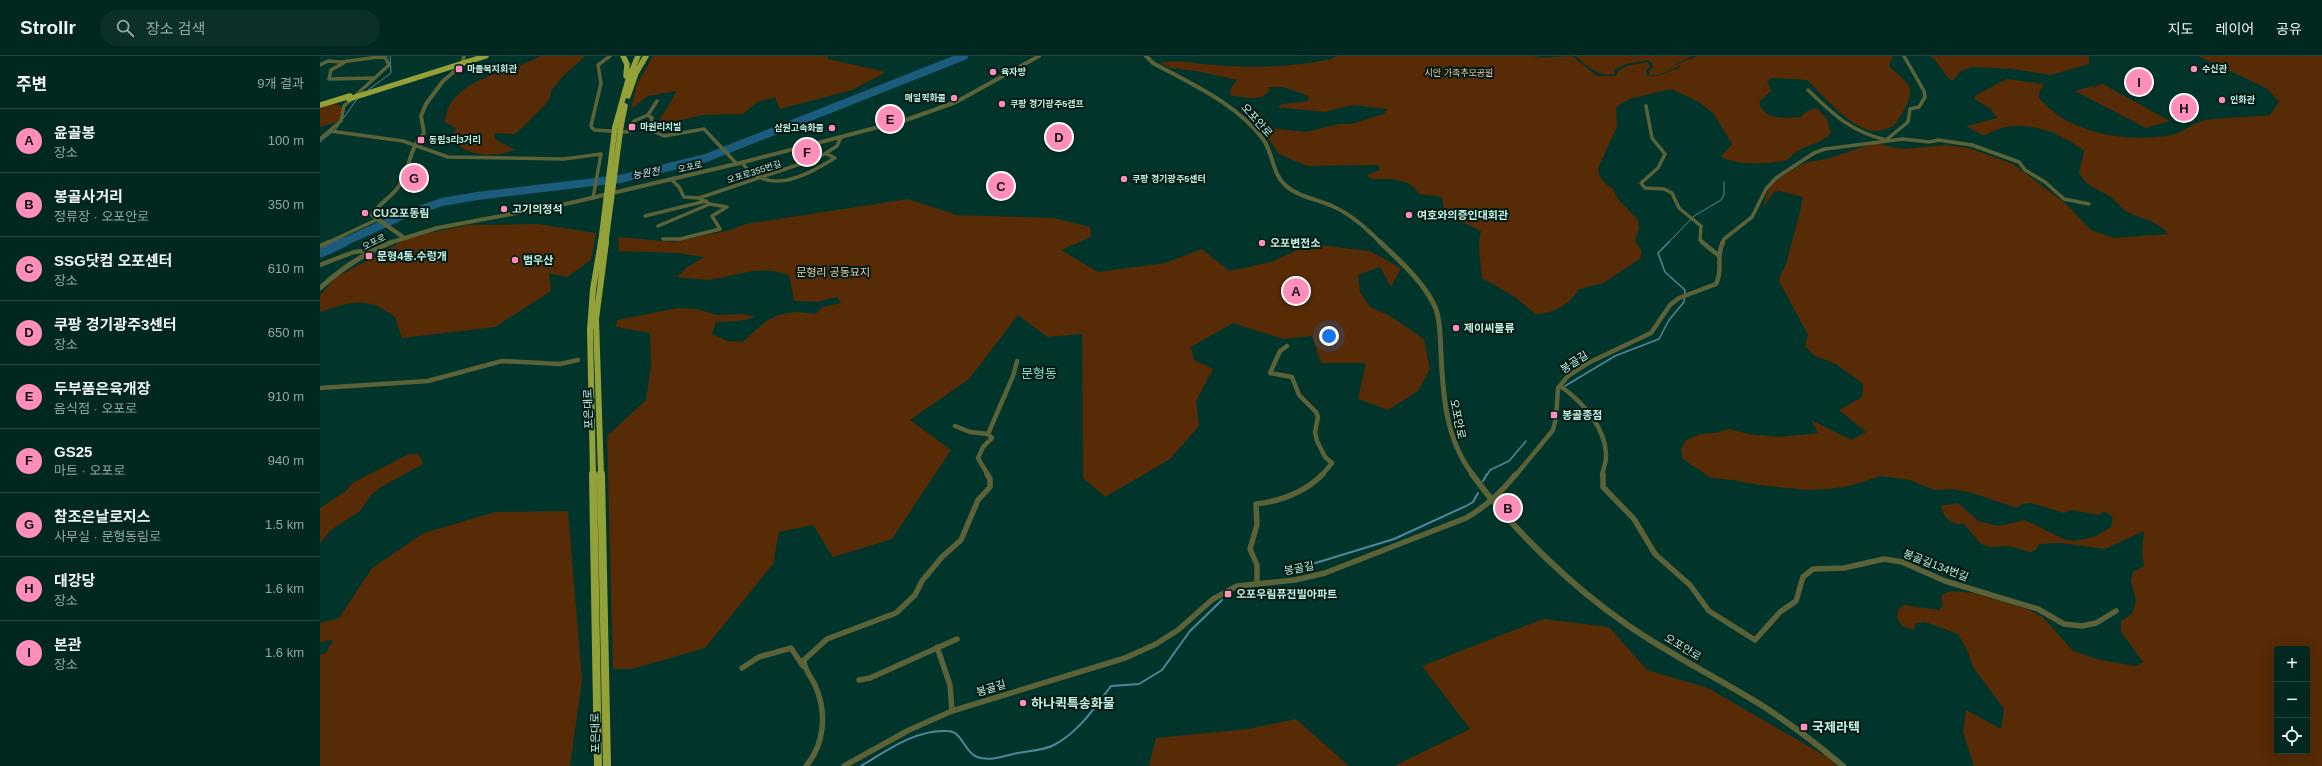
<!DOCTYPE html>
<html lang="ko">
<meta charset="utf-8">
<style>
body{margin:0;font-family:Helvetica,"Noto Sans KR",sans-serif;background:#0b3029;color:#f1f3f6}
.controls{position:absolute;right:12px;bottom:12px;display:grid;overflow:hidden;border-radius:4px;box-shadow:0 4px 16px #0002}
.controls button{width:36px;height:36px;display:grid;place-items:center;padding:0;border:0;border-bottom:1px solid #23443e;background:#012820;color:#f1f3f6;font:20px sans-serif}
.you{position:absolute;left:1009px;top:280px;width:14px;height:14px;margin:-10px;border:3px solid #fff;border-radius:50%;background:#1a73e8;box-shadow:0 0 0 6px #1a73e833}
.badge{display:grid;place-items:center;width:26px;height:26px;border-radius:50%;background:#ff8ebb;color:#111;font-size:13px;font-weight:700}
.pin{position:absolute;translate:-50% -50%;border:2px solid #fff;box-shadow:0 1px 4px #0006}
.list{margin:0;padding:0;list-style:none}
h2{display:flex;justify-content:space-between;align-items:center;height:52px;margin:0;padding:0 16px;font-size:17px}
h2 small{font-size:13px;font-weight:400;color:#96a6a5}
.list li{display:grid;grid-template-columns:26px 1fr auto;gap:12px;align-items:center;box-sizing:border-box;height:64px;padding:0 16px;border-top:1px solid #23443e}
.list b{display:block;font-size:15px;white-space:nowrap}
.list p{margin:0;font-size:13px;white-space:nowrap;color:#96a6a5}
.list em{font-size:13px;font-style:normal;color:#96a6a5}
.icon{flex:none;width:22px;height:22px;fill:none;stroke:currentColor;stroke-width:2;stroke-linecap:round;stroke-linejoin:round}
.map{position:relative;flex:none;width:2002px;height:710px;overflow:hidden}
header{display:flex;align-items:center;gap:24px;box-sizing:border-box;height:56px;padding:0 20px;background:#012820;border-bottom:1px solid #23443e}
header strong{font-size:19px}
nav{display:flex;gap:22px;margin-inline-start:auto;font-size:14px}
.search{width:280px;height:36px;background:#0b3029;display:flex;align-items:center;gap:10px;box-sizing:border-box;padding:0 14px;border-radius:22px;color:#96a6a5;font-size:15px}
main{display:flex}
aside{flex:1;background:#012820}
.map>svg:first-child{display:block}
.green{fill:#562b06;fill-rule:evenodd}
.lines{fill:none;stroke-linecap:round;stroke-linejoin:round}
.stream-far2{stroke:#4e889c;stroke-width:1}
.stream-far1{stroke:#4e889c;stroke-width:1.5}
.stream{stroke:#4e889c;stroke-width:2}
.river-far1{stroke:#1b5c7d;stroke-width:8}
.river{stroke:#1b5c7d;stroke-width:10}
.minor-far2{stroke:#5c6238;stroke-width:3.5}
.minor-far1{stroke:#5c6238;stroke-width:4.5}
.minor{stroke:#5c6238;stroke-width:5.5}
.tertiary-far2{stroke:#5c6238;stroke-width:4}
.tertiary-far1{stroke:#5c6238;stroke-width:5}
.tertiary{stroke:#5c6238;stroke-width:6}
.trunk-far2{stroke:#94a138;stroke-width:5.5}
.trunk-far1{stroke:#94a138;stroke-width:6}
.trunk{stroke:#94a138;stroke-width:8}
.trunk-bridge{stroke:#94a138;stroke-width:5.5}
.poi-dot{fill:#ff8ebb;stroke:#001a14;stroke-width:1.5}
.labels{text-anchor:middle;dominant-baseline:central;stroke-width:4;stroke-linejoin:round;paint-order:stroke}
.far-poi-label{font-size:9px;font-weight:bold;fill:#c6efe3;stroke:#001a14;text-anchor:start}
.far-park-label{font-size:9px;fill:#f7c9aa;stroke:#001a14}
.far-street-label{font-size:9px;fill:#c6efe3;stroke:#001a14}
.far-water-label{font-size:10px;font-style:italic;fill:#d0e8f8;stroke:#001a14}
.street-label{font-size:11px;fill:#c6efe3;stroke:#001a14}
.poi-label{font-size:11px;font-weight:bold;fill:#c6efe3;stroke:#001a14;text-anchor:start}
.park-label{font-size:11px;fill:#f7c9aa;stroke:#001a14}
.quarter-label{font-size:13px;fill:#87dec8;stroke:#001a14}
.near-poi-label{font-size:13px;font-weight:bold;fill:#c6efe3;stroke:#001a14;text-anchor:start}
</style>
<header>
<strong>Strollr</strong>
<div class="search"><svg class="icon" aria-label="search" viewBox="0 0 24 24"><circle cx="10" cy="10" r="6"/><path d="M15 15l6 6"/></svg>장소 검색</div>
<nav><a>지도</a><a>레이어</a><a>공유</a></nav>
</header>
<main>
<aside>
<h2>주변<small>9개 결과</small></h2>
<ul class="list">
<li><span class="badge">A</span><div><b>윤골봉</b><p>장소</p></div><em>100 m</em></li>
<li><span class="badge">B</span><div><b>봉골사거리</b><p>정류장 · 오포안로</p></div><em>350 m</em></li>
<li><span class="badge">C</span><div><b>SSG닷컴 오포센터</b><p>장소</p></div><em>610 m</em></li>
<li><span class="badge">D</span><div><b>쿠팡 경기광주3센터</b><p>장소</p></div><em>650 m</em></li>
<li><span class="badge">E</span><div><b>두부품은육개장</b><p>음식점 · 오포로</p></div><em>910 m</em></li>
<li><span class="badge">F</span><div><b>GS25</b><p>마트 · 오포로</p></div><em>940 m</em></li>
<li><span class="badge">G</span><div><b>참조은날로지스</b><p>사무실 · 문형동림로</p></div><em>1.5 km</em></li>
<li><span class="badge">H</span><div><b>대강당</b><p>장소</p></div><em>1.6 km</em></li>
<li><span class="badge">I</span><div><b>본관</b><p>장소</p></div><em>1.6 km</em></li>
</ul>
</aside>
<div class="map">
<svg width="2002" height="710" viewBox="0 0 2002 710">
<rect width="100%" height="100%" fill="#01352b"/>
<path class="green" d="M221,0H265L243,20L231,35L230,41L226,48L200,74L194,78L174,77L176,84L195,94C171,102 152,101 131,85L136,72L124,66C126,61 127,53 130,48C151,18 191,16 221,0Z
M333,0H507L508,3L566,16L532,34L460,53L455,41L438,46L423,58L383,59L336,70L357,35L328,40L311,53L317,28Z
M1016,0H1220L1213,2L1252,0L1277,20H1296L1298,15L1307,10L1327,6L1330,11L1326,14L1327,20H1338L1361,11L1357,8L1378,0H1573L1569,10C1574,15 1587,26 1589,30C1595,40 1579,62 1574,70C1567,72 1560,76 1553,75C1529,72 1503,39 1487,24L1452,22L1447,25L1451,35L1439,46C1443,65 1466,62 1481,61L1487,55L1497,52L1507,63L1511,77C1499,91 1479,88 1468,104C1450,108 1417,110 1401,101L1412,88L1394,58L1379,46L1351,33L1312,42L1296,51L1297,71L1278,112C1279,123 1284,127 1293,133L1297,142L1318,164L1319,173L1315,184L1322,195L1320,203L1283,227L1259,233C1250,248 1234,258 1215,258L1195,241L1162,222C1161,208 1157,187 1161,175C1142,163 1124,168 1122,141L1099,138C1090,121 1069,123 1051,123L1047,119L1060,114L1058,109L987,110L959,98L945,78L950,72L986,76L1019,68H1031L1064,58L1067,53L1032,49L1005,56L957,51L962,48L988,45L989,40L963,31H947L950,33C944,47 921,41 910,39L911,32L917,24L876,15L850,12L840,7C860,3 876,8 895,9C935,12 973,11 1012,3Z
M1255,0H1373L1355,8L1359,10L1339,19H1330L1329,14L1334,11L1329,4L1306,8L1294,14L1295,18C1280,23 1267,9 1255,0Z
M1610,0H1769V8L1731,19L1692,13L1653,11L1641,15L1632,25C1623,18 1620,7 1610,0Z
M1878,0H2002V710H1654L1643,676L1646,654L1681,673L1684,653L1653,611L1647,594L1638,578L1605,566L1596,567L1594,574L1582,570L1577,562L1579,552L1584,549L1619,554L1623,549L1621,543L1623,538L1631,535L1653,537L1707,553L1723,561L1753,595L1780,604L1816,610L1823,606L1801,576V565L1812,558L1816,545L1811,525L1813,516L1824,510L1822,497L1824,475L1785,493L1741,487L1719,488L1716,494L1710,496L1688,490L1669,491L1661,488L1644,468C1632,470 1623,462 1621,450L1638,447L1658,465L1678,470L1705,464L1744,483L1755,485L1776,480L1791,471L1793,462L1788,457L1783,456L1779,459L1751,454L1744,457L1711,447L1702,448L1697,452L1652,437L1634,433L1614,434L1590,424L1561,420L1530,430L1509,433L1487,434L1438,429L1413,424L1391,422L1363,403L1361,393L1366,384L1380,378L1396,377L1409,373L1428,378L1459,381L1498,377L1491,364L1531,384L1546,376L1519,354L1542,341L1543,328L1516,308L1495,300L1485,290L1488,279L1459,225C1460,217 1465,213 1467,205C1472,184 1479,163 1483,141L1459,135L1454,136L1442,153L1449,132L1458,122L1485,107L1510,102L1555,87L1582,93L1626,89L1649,92L1693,108L1746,148L1771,174L1794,182L1848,178C1838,165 1825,164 1811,158C1802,154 1798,146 1790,141C1776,131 1770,134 1759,117L1764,95C1736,73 1696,60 1664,80L1646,70L1677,62L1671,53L1654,43L1656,39L1687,23L1724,28L1719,36V42C1749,78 1807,87 1852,79C1864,77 1873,66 1885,64C1906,61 1928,61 1950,59L1959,46L1948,33ZM1957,593H1987V695H1957Z
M1783,28L1799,37L1790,40L1799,37L1850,65L1826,72L1755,35L1772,30L1778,33L1775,30Z
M0,47L20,49L23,55L20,65L0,71Z
M588,143L637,159L734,162L770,171L771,181L741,194L778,216L845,207L882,193L909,215L951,206L990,188L1050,195L1081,212L1071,231L1060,211L1038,219L1040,236L1050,251L1070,260L1104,283L1110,313L1098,335L1068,354L1038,343L1046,307H1001L992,280L963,283L913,267L871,291L874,304L893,313L876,345L879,370L850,403L785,441L763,422L762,278L727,281L698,259L649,323L590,364L631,394L572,483L513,501L493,469L459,476L453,508L385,592L312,613H293L287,380L326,344L331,310L330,277L296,271L297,264L358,252L378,253L396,259L423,258L435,261L420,265L396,266L392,278L407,285L423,286C449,261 459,252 496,258L502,251L521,247L517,241L498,246L474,245L469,219C441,209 423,218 395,223C384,225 369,222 357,221L366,212L384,201L357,197L299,195L298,181L353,186L410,174L425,168Z
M218,168L276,177L271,204L247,221L229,217L231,235L175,271L82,282L75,261C46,239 31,246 0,256V239L15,222L90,181L148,169Z
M89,398H99L103,408L61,431L51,439L40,455L11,474L0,487V452L26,435L32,427Z
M248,455L262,624L250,710H0V599L6,597L13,584L0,586V567L19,562L52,512L104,477L175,456Z
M1223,563L1289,571L1327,614L1388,632L1509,702L1517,710H1074L1150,673L1102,610Z
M976,663L1029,710H829L836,682L928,673Z"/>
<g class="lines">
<path class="stream-far2" d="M48,34L71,17L70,0
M15,74L37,43
M0,86L12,76
M1348,187L1374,160L1401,144L1404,139V126"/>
<path class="stream-far1" d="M1245,330L1295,300L1339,283L1349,264L1364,246L1365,234L1345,216L1338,197L1349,186
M1167,419L1170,414L1189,405L1206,385"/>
<path class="stream" d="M1163,425L1167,418
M966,516L1074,483L1146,450L1153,446L1158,437
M541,710C566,695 596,673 627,675C643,675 643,695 657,701C669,705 681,701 693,698C706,695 723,695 734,689C759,676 775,651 791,630L819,628L842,614L870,575L902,544"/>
<path class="river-far1" d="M22,187L79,161L122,146L157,140L300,123L386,102L644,0"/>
<path class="river" d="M0,197L24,186"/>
<path class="minor-far2" d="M290,0L278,9L281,27L271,70L274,74L307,76L314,65L328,59L337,45
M27,5L11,14L9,23L53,22
M0,9L8,5L21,6L66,0
M1488,34C1514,59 1530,75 1566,84L1588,66L1590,53L1599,51L1605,41L1604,35L1584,0
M1326,50L1332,82L1345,98L1338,112L1321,127L1325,132L1344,133L1352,137L1359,152L1381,170L1380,184L1383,187
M328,59L332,62L330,74L344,80L384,73L417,108
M10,75L83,85L128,101L244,103L281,98L273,142
M0,83L21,65L24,50L69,9L65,1
M422,107C449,141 485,120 515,102L507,98
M352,124L359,131L364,141L379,142L498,102L517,90L521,81
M325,160L386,145
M338,170L390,148
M343,183H360L400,173L392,160L407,151L390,148L379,142
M7,187L58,163
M1402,187L1404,183L1432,161L1446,133L1456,122L1494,97L1505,93L1583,83L1609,86L1618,84L1652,89L1699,106L1705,114L1725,126L1744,143L1769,148"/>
<path class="minor-far1" d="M1382,186L1398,199
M0,190L9,186
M0,209L34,196L54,194
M967,290L960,295L950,317L972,321L979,339L996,356L998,361L995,376L997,385L1005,401L1012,407L1002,419
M1240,330C1262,345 1287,373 1286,401C1286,407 1283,413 1282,419
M0,332L108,325L182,305L240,308L258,304
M635,370L650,376L668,378
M668,419L658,402L663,391L672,382L668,378L693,320L697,305
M1196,419L1233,374L1236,362L1238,332L1248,320L1268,307L1331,277L1350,249L1359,242L1396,228C1404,212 1395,202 1403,186"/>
<path class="minor" d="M1283,418V431L1314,463L1335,498L1370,529L1389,555L1435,584L1460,556L1476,545L1483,521L1493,513L1524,512L1564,503L1582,506L1625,525L1718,553L1744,568L1762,570L1776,567L1796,555
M937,526V509L930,493L937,469L936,448C961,445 984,437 1003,418
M617,591L630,629L632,655
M422,612L439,601L471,592L483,610
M539,624L550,622L637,583
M486,710C505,688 507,656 495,629C491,620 484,614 484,604L507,583L576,557L595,539L602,525L622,501L641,484L658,444L670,431V423L667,418
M524,710L589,674L632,655L805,602L836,588L858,574L893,543L917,530L975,524L1005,517L1146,462C1167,450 1181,437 1196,418"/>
<path class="tertiary-far2" d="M826,0L833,7C871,28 916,47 943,83C953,97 952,117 965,129C978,141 997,143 1012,150C1031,158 1047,173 1061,187
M83,181L52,159C59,147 72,141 79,130C91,111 88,94 104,77L101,60L106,48L123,25L142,9L144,0
M69,187L117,172L250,147L420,107L586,64L636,46L719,0"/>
<path class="tertiary-far1" d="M1060,186C1080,205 1105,227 1116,253C1121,268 1120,283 1121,298C1123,341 1126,384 1153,419
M0,232C22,212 44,197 72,186"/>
<path class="tertiary" d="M1152,418C1191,472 1251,530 1306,568C1350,599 1400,623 1446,652C1473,670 1498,689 1523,710"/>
<path class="trunk-far2" d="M303,0L307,8L306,20
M316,17L326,0
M308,40L317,14
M0,49L30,40
M301,70L305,50
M295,71L308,24L318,0
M281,187V185
M286,187V184"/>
<path class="trunk-far1" d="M273,419L270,274L273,233L281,186
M281,419L276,263L286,186"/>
<path class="trunk" d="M273,418L278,710
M281,418L287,710"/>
<path class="trunk-bridge" d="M29,43L166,0
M286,184L301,70
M281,185L295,71"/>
</g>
<g class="poi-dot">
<rect x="135" y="9" width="8" height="8" rx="2"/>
<circle cx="1874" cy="13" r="4"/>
<circle cx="673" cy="16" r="4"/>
<circle cx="634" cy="42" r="4"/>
<circle cx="1902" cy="44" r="4"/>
<circle cx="682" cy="48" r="4"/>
<rect x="308" y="67" width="8" height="8" rx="2"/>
<circle cx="512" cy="72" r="4"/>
<rect x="97" y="80" width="8" height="8" rx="2"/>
<circle cx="804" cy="123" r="4"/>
<circle cx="184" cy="153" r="4"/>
<circle cx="45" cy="157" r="4"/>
<circle cx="1089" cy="159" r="4"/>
<circle cx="942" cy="187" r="4"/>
<rect x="45" y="196" width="8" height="8" rx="2"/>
<circle cx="195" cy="204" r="4"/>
<circle cx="1136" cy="272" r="4"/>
<rect x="1230" y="355" width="8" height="8" rx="2"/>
<rect x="904" y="534" width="8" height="8" rx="2"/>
<circle cx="703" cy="647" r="4"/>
<rect x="1480" y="667" width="8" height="8" rx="2"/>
</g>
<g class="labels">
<g class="far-poi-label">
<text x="147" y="13">마을복지회관</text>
<text x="1882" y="13">수신관</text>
<text x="681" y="16">육자방</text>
<text x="626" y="42" text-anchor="end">매일퀵화물</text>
<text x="1910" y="44">인화관</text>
<text x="690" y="48">쿠팡 경기광주5캠프</text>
<text x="320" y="71">마원리치빌</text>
<text x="504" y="72" text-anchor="end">삼원고속화물</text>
<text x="109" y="84">동림3리3거리</text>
<text x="812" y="123">쿠팡 경기광주5센터</text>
</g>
<g class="far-park-label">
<text x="1139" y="17">시안 가족추모공원</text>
</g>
<g class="far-street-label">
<text transform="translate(370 111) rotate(-13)">오포로</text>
<text transform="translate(434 116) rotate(-18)">오포로355번길</text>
<text transform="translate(54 186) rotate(-26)">오포로</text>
</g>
<g class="far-water-label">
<text transform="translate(326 117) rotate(-10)">능원천</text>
</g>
<g class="street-label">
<text transform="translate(937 64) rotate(48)">오포안로</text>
<text transform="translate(1254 306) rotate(-33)">봉골길</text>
<text transform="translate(268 353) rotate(-92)">포은대로</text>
<text transform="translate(1138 363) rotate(78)">오포안로</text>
<text transform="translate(1616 509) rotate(21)">봉골길134번길</text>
<text transform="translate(979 512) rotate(-11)">봉골길</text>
<text transform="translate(1363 591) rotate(31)">오포안로</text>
<text transform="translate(671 632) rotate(-17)">봉골길</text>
<text transform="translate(275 677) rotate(-91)">포은대로</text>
</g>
<g class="poi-label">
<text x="192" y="153">고기의정석</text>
<text x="53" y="157">CU오포동림</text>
<text x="1097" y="159">여호와의증인대회관</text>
<text x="950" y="187">오포변전소</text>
<text x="57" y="200">문형4통.수렁개</text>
<text x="203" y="204">범우산</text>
<text x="1144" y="272">제이씨물류</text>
<text x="1242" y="359">봉골종점</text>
<text x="916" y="538">오포우림퓨전빌아파트</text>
</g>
<g class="park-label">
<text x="513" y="216">문형리 공동묘지</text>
</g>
<g class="quarter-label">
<text x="719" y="317">문형동</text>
</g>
<g class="near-poi-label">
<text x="711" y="647">하나퀵특송화물</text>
<text x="1492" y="671">국제라텍</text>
</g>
</g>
</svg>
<div class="controls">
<button>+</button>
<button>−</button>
<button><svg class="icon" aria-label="locate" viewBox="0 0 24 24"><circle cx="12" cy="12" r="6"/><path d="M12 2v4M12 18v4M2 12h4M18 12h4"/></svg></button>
</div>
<div class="you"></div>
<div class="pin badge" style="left:976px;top:235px">A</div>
<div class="pin badge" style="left:1188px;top:452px">B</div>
<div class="pin badge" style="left:681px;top:130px">C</div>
<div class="pin badge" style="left:739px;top:81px">D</div>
<div class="pin badge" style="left:570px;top:63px">E</div>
<div class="pin badge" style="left:487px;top:96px">F</div>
<div class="pin badge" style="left:94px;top:122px">G</div>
<div class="pin badge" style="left:1864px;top:52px">H</div>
<div class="pin badge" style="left:1819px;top:26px">I</div>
</div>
</main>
